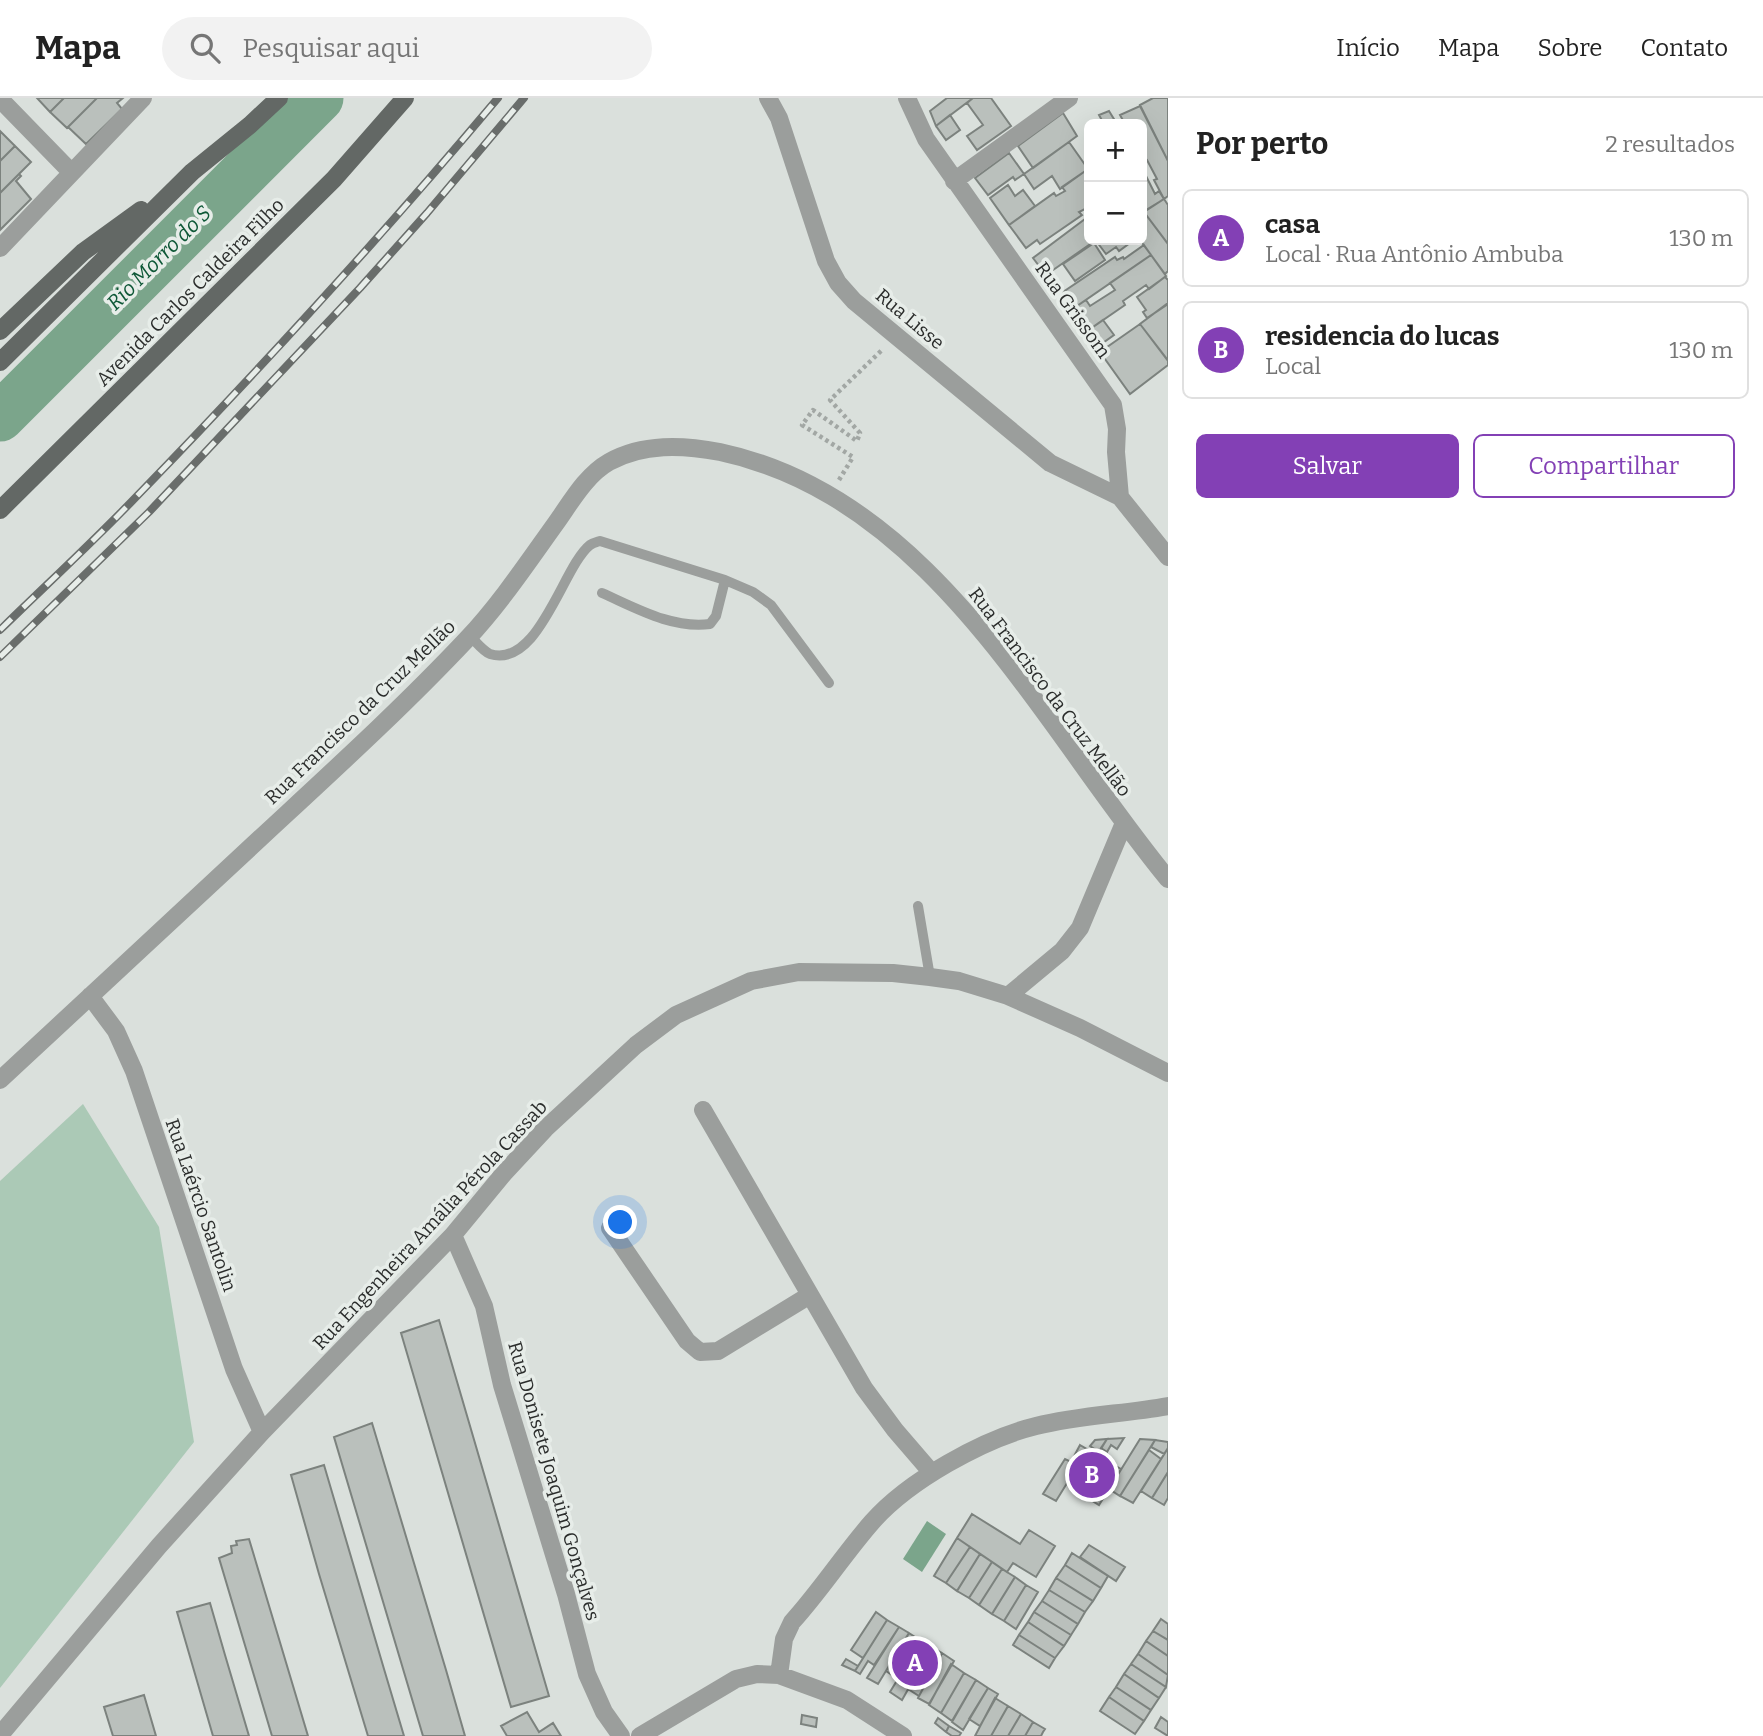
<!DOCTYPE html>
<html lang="pt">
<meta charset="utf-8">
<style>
body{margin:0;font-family:Bitter,serif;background:#f2f2f2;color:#222}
.controls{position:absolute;right:21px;top:21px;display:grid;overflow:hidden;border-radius:10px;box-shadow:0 7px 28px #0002}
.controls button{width:63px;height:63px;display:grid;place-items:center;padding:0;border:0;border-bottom:2px solid #e0e0e0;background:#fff;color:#222;font:35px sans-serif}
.you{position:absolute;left:621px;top:1125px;width:24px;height:24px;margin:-18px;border:5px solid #fff;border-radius:50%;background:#1a73e8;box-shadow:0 0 0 10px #1a73e833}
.badge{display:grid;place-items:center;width:46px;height:46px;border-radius:50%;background:#8340b5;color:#fff;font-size:23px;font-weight:700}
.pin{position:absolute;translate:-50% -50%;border:4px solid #fff;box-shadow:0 2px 7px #0006}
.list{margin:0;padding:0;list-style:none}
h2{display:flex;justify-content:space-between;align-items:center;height:91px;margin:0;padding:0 28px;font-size:30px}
h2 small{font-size:23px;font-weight:400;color:#767676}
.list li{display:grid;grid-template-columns:46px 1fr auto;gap:21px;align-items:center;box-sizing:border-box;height:98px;margin:0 14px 14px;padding:0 14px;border:2px solid #e0e0e0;border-radius:10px}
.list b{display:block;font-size:26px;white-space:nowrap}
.list p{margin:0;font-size:23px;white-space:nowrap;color:#767676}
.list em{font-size:23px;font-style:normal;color:#767676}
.actions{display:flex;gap:14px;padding:21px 28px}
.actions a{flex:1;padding:16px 0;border:2px solid #8340b5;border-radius:10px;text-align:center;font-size:24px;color:#8340b5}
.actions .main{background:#8340b5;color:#fff}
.icon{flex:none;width:38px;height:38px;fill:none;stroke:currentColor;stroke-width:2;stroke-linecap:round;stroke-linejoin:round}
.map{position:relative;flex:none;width:1168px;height:1638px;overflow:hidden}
header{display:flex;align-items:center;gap:42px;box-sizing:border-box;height:98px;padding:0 35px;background:#fff;border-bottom:2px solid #e0e0e0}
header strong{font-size:33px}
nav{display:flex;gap:38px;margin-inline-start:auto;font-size:24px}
.search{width:490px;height:63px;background:#f2f2f2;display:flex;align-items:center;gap:18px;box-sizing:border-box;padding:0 24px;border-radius:38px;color:#767676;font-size:26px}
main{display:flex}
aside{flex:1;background:#fff}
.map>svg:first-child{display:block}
.green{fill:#abc9b6}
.water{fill:#7ba58b}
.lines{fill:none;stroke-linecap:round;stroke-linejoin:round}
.river{stroke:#7ba58b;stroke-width:49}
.building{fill:#bac0bc;stroke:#7c827e;stroke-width:2}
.path{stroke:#a2a7a4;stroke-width:4.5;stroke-dasharray:3.5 3.5;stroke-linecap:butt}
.service{stroke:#9b9e9c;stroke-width:10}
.minor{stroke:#9b9e9c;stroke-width:18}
.primary{stroke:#636865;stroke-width:18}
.rail-casing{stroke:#696d6b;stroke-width:8}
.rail{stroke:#e7ede9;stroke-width:5;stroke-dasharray:16;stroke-linecap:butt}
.labels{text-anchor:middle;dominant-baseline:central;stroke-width:7;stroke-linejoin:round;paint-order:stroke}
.street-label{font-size:19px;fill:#2b2d2c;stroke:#e7ede9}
.water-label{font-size:21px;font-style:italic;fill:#0e5837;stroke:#e7ede9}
</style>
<header>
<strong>Mapa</strong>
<div class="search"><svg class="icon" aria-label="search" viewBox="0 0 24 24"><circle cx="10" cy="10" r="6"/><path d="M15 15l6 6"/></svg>Pesquisar aqui</div>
<nav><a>Início</a><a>Mapa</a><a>Sobre</a><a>Contato</a></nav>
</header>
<main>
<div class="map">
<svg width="1168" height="1638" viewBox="0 0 1168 1638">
<rect width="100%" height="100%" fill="#dae0dc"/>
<path class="green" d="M83,1006L159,1129L194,1344L0,1590V1083Z"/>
<path class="water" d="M927,1423L946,1436L922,1474L903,1461Z"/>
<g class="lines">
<path class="river" d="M0,319L319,0"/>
</g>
<path class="building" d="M37,0H64L50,14Z
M64,0H97L67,30L50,14Z
M97,0H123L117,5L122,11L86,46L68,29Z
M947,0H973L936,28L930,13Z
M973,0H991L1011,28L977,52L967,38L983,27L967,5Z
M1153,0H1168V63L1140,7Z
M1140,8L1168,63V98L1164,101L1154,82L1157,81L1147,62L1144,63L1142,59V26H1125L1120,17Z
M1109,13L1117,26H1104L1099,17Z
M1063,15L1077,38L1033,70L1018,48Z
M950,17L960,32L946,42L936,28Z
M0,33L15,48L0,63Z
M1069,44L1088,71L1060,91L1052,78L1034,91L1024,76Z
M15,48L31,64L0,95V63Z
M1009,55L1024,76L1015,82L1013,79L988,97L975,80Z
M1142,70L1155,96L1159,93L1164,101L1146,112L1142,104Z
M1088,71L1089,109L1079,114L1082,117L1040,146L1037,142L1026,150L1009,127L1054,95L1056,98L1065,93L1062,89Z
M19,76L21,78L16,83L31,101L0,132V95Z
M1008,87L1015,98L1023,92L1035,108L1009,127L990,100Z
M1164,101L1168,107V146L1144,114Z
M1144,114L1168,146V173L1165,176L1140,142H1142V115Z
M1089,118V142H1096L1046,177L1033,160Z
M1100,142H1134L1119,153L1116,149L1106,156L1097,144Z
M1094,145L1105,162L1075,183L1063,166Z
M1144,147L1151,157L1074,210L1063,194L1115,159L1117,162L1123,159L1124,161Z
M1151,157L1166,178L1149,191L1146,187L1123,203L1125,207L1090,231L1082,219L1077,222L1071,212L1086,202L1090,208L1115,192L1110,185Z
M1165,179L1168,182V206L1147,220L1143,214L1146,212L1137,199Z
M1168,205V260L1167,261L1140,226Z
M1103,222L1114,237L1097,249L1086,234Z
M1140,226L1168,263V267L1130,296L1100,254Z
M439,1222L549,1598L511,1609L401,1235Z
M372,1325L446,1572L465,1638H423L334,1339Z
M1124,1340L1117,1351L1111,1347L1107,1354L1101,1350L1107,1341Z
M1107,1341L1099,1354L1090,1348L1095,1342Z
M1140,1341L1155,1342L1120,1398L1109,1391Z
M1155,1342L1168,1344V1350L1164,1356L1151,1349Z
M1080,1347L1090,1353L1081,1371L1077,1369L1056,1403L1043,1396L1065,1361L1071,1364Z
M1168,1350V1374L1152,1400L1141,1393Z
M1149,1352L1161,1361L1133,1405L1120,1398Z
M1098,1355L1109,1364L1086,1399L1075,1391Z
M1109,1364L1121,1371L1099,1407L1086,1399Z
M324,1367L384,1571L404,1638H368L319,1476L291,1377Z
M1168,1374V1400L1164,1407L1152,1400Z
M972,1416L1020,1446L1029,1432L1055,1448L1036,1479L1013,1465L1007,1474L957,1440Z
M957,1440L970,1449L946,1485L934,1478Z
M249,1441L276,1531L308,1638H272L219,1460L232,1455L231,1448L237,1447L236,1443Z
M1089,1447L1125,1469L1116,1483L1080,1459Z
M970,1449L980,1456L957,1493L946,1485Z
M1072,1455L1108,1478L1101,1490L1065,1467Z
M980,1456L992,1464L969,1500L957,1493Z
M992,1464L1002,1471L979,1507L969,1500Z
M1065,1467L1101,1490L1093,1503L1056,1480Z
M1002,1471L1015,1479L992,1516L979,1507Z
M1015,1479L1026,1487L1004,1523L992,1516Z
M1056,1480L1093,1503L1085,1514L1049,1492Z
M1026,1487L1038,1494L1016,1531L1004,1523Z
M1049,1492L1085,1514L1078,1526L1042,1503Z
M1042,1503L1078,1526L1071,1537L1034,1514Z
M210,1505L225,1557L249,1638H213L177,1514Z
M876,1514L887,1522L863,1560L851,1552Z
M1034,1514L1071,1537L1064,1548L1028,1524Z
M1161,1521L1168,1526V1542L1153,1533Z
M887,1522L899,1529L874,1567L868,1563L860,1576L855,1573Z
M1028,1524L1064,1548L1055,1560L1019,1537Z
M899,1529L909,1535L878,1586L867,1580Z
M1153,1533L1168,1542V1558L1146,1543Z
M909,1535L921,1543L898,1581L886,1573Z
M1019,1537L1055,1560L1049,1570L1013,1547Z
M921,1543L932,1549L902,1602L890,1594Z
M1146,1543L1168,1558V1577L1138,1556Z
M932,1549L942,1555L919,1598L908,1591Z
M942,1555L954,1563L929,1606L918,1600Z
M1138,1556L1168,1577L1166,1589L1131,1566Z
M846,1561L858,1568L855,1573L842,1567Z
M951,1566L964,1575L941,1615L929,1607Z
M1131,1566L1166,1589L1159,1600L1124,1576Z
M964,1575L976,1582L952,1623L941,1615Z
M1124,1576L1159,1600L1151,1612L1116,1589Z
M976,1582L988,1590L963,1632L952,1624Z
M1116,1589L1151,1612L1144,1623L1109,1599Z
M988,1590L998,1596L980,1628L969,1621Z
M144,1597L156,1638H113L104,1609Z
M1109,1599L1144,1623L1135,1636L1100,1613Z
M995,1600L1008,1608L991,1638H975Z
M1008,1608L1021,1616L1008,1638H991Z
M527,1614L539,1634L553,1625L561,1638H507L501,1628Z
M1021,1616L1033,1624L1025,1638H1008Z
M802,1617L817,1620L816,1629L801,1626Z
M1161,1619L1168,1624V1638L1155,1630Z
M938,1620L949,1628L946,1634L935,1625Z
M1033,1624L1045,1631L1043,1634L1041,1638H1025Z
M949,1628L961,1635L959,1638H952L946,1634Z"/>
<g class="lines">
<path class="path" d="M839,382L853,359L802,327L813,312L857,343L860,335L830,302L882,252"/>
<path class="service" d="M602,495C636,510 672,531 710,526L716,518L725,482
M470,538C476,544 483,553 490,556C539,571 563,468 590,447C593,445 597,444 600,443L725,482L753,494L771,507L829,585
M918,808L930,879"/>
<path class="minor" d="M768,0L779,20L826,163L838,185L854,203L1050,365L1120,399
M907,0L926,41L1113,307L1117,331L1116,354L1120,399L1168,459
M0,1L71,74
M954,83L1069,0
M0,150L143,0
M90,898L116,933L134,973L234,1271L262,1334
M1008,898L1062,853L1080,830L1124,725
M0,982C89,899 179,816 268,733C336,670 404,608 467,541C500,506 528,464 556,425C571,404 586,377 609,364C643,345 683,347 720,354C933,399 1041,627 1168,781
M703,1012L864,1290L895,1332L932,1375
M610,1130L687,1243L700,1254L718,1253L810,1197
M453,1137L484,1208L502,1287L566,1496L587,1576L604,1614L621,1638
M779,1577L784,1541L792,1524C821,1492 844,1456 872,1424C908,1383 983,1341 1036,1328C1080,1317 1124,1316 1168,1308
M0,1637L159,1448L262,1334L453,1137L505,1074L545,1031L636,947L676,917L751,883L799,874L893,875L930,879L959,883L1008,898L1080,930L1168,975
M640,1638L736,1581L757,1576L779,1577L847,1602L903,1638"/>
<path class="primary" d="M0,233L83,154L141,112
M0,264L192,74L250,27L279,0
M0,412L334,81L405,0"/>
<g class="rail-casing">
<path id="rail" d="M0,532C46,487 93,444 137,398C262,269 383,137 498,0
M0,559L149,414L360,190L427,115L524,0"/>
</g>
<use href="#rail" class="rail"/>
</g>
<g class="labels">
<g class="street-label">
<text transform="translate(190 194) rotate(-45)">Avenida Carlos Caldeira Filho</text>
<text transform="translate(1073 212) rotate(54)">Rua Grissom</text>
<text transform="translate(910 221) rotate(40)">Rua Lisse</text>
<text transform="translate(1050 594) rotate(53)">Rua Francisco da Cruz Mellão</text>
<text transform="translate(360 614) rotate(-44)">Rua Francisco da Cruz Mellão</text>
<text transform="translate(201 1107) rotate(71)">Rua Laércio Santolin</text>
<text transform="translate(430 1127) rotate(-47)">Rua Engenheira Amália Pérola Cassab</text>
<text transform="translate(554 1383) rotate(74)">Rua Donisete Joaquim Gonçalves</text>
</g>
<g class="water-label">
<text transform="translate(159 160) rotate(-45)">Rio Morro do S</text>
</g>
</g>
</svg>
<div class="controls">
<button>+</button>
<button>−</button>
</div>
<div class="you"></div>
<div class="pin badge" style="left:915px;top:1565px">A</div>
<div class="pin badge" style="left:1092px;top:1377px">B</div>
</div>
<aside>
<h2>Por perto<small>2 resultados</small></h2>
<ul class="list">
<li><span class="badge">A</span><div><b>casa</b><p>Local · Rua Antônio Ambuba</p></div><em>130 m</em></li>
<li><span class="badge">B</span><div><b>residencia do lucas</b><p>Local</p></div><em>130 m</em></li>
</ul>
<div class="actions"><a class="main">Salvar</a><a>Compartilhar</a></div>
</aside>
</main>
